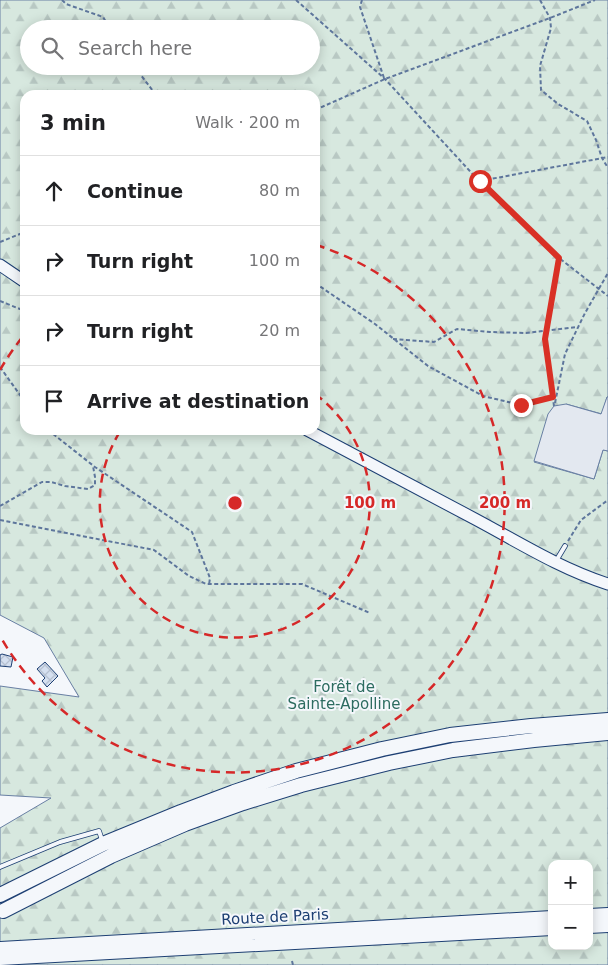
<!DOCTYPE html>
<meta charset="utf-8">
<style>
body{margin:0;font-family:"DejaVu Sans",sans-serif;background:#f2f2f2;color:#202124}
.controls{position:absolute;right:15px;bottom:15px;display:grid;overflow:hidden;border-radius:10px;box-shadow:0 2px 12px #0003}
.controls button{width:45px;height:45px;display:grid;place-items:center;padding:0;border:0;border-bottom:1px solid #e0e0e0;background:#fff;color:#202124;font:25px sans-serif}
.stop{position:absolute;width:15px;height:15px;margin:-11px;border:4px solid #d93025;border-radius:50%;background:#fff}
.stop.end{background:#d93025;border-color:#fff;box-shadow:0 1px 5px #0008}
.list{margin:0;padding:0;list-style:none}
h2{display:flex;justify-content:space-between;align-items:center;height:65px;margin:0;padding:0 20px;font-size:21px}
h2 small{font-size:16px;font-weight:400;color:#757577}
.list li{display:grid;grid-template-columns:32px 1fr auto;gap:15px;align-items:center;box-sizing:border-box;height:70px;padding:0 20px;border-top:1px solid #e0e0e0}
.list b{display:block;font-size:19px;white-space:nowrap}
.list em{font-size:16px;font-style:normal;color:#757577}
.icon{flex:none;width:28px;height:28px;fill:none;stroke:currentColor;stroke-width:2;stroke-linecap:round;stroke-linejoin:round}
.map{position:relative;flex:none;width:608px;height:965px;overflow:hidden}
.search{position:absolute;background:#fff;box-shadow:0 2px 12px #0003;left:20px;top:20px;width:300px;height:55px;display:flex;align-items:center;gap:12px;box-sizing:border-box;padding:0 18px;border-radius:28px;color:#757577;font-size:19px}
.panel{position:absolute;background:#fff;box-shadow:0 2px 12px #0003;left:20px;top:90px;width:300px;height:345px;border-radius:15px}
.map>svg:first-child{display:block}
.forest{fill:url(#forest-firs);stroke:#687fa3;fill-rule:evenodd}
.parking{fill:#e3e8f0;stroke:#687fa3}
.building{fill:url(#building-cross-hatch);stroke:#1d3f73}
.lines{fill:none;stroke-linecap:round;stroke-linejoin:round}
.service-casing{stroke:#1d3f73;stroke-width:5.5}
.secondary-casing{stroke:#1d3f73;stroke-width:13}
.primary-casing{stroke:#1d3f73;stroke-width:14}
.trunk-casing{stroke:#1d3f73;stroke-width:16}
.path{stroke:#5e769c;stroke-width:2;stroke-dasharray:4 2.5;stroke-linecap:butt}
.service{stroke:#f4f7fb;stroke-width:4}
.secondary{stroke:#f4f7fb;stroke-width:11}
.primary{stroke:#f4f7fb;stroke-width:12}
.trunk{stroke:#f4f7fb;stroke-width:14}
.route{stroke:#d93025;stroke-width:6}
.ring{fill:none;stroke:#d62828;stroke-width:2.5;stroke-dasharray:9 6}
.labels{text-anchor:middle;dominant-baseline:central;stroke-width:4;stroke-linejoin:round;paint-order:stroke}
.park-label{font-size:15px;fill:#2c6c60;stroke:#f4f7fb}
.street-label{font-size:15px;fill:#1d3f73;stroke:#f4f7fb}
.centre{fill:#d62828;stroke:#f4f7fb;stroke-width:2.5}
.ring-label{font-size:15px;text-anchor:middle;font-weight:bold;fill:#d62828;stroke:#f4f7fb;stroke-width:4;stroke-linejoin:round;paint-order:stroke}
</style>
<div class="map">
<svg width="608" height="965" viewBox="0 0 608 965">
<defs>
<pattern id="forest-firs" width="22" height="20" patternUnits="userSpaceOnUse" patternTransform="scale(1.25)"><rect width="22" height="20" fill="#d7e8df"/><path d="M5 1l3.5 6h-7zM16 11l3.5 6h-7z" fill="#b8c8c3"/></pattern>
<pattern id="building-cross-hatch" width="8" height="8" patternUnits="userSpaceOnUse" patternTransform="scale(1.25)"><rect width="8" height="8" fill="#d5e0f0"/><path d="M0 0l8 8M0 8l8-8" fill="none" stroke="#b6c1d1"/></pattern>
</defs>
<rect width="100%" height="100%" fill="#f4f7fb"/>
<path class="forest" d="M0,0H608V397H607L602,414L566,404L534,462L594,479L603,450L608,451V965H0V828L51,798L0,795V686L79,697L44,638L0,615ZM29,29H311V66H29ZM25,95H315V430H25ZM552,864H589V946H552Z"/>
<path class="parking" d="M607,397H608V451L603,450L594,479L534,461L548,414L554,406L566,404L601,414Z"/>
<path class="building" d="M2,654L13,657L11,667L0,666V655Z
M45,662L58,676L47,687L42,681L45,678L37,669Z"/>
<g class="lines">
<g class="service-casing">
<path id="service" d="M556,561L565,546
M0,867L60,842L99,831L102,840"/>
</g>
<g class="secondary-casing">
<path id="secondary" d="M0,265L25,282
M307,430C363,460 419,489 475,519C520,543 559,568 608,584"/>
</g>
<g class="primary-casing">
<path id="primary" d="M589,915L608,914
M589,927L608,926
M0,948L552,917
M0,959L552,929"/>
</g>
<g class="trunk-casing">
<path id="trunk" d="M0,895L103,844L181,812L234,792L296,771L382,749L450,735L531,726L608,720
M3,911L111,856L185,824L243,803L301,785L389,763L453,750L534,740L608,733"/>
</g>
<path class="path" d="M62,0L66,4L103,17L110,29
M296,0L385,79L479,181L559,258L608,296
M362,0L360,7L384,78
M540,0L550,18L551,28L540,66L541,90L558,104L587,121L596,140L602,158L608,168
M134,66L156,95
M315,110L385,79L550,18L595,0
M480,181L608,157
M0,242L25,232
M315,283L375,324L428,366L483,396L521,405L553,397
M0,301L25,311
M393,339L434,342L457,329L490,332L526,333L578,327
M0,367L25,402
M555,403L565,354L585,313L608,273
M554,406L545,339L559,258
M48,430L95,467L192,532L210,578L209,585
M0,506L42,482H51L65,486L88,489L95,485V477L93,466
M0,520L154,550L189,576L206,584H302L370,613
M568,541L581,520L608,500
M292,961L293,965"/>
<use href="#service" class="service"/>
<use href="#secondary" class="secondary"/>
<use href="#primary" class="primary"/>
<use href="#trunk" class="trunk"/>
</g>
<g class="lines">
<path class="route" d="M480,181L559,258L545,339L553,397L521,405"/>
</g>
<g class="ring">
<path d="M315 394A135 135 0 1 1 121 430"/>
<path d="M0 370A270 270 0 0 1 24 335M316 245A270 270 0 1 1 0 636"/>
</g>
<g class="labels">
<g class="park-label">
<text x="344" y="687">Forêt de<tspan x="344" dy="17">Sainte-Apolline</tspan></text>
</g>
<g class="street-label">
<text transform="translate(275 917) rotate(-3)">Route de Paris</text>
</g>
</g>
<circle cx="235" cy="503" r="8" class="centre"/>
<g class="ring-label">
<text x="370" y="508">100 m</text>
<text x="505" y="508">200 m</text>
</g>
</svg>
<div class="controls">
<button>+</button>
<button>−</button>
</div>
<div class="stop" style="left:480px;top:181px"></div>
<div class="stop end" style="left:521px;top:405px"></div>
<div class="search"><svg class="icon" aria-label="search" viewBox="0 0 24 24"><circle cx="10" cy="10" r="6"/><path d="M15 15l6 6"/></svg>Search here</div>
<section class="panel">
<h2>3 min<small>Walk · 200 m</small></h2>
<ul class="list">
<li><svg class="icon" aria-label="ahead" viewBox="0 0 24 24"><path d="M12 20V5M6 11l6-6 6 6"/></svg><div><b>Continue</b></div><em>80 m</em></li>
<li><svg class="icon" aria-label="right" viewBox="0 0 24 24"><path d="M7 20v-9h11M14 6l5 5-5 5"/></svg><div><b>Turn right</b></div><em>100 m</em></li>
<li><svg class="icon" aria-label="right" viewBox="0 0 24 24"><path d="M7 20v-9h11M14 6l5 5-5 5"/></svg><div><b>Turn right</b></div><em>20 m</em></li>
<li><svg class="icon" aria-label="arrive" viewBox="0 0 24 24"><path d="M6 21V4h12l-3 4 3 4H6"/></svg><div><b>Arrive at destination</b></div></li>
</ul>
</section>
</div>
